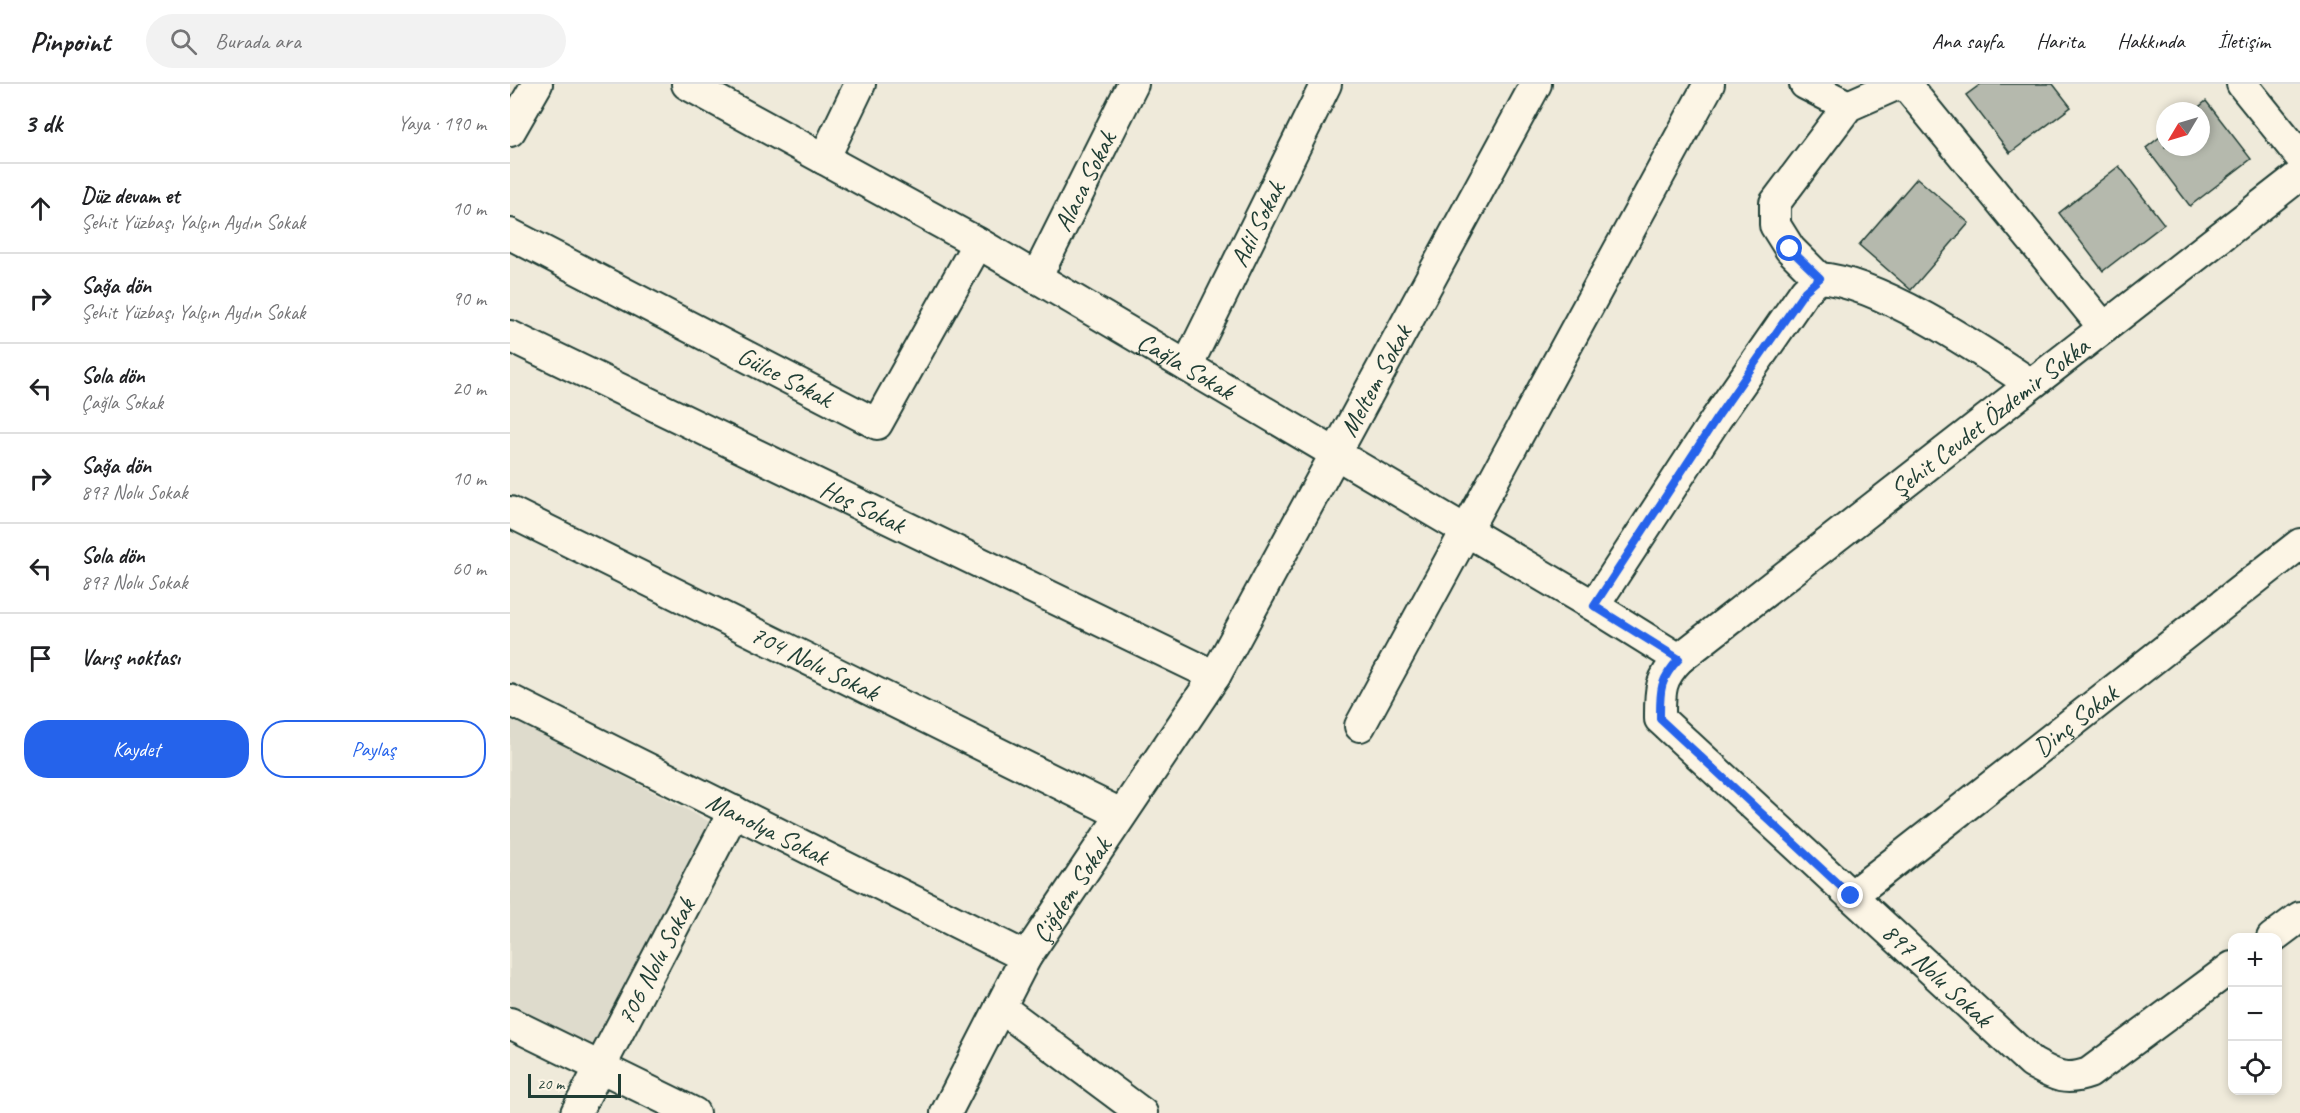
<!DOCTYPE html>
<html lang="tr">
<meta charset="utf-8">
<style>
body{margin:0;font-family:Caveat,sans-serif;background:#f2f2f2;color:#202124}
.controls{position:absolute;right:18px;bottom:18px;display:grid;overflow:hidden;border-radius:12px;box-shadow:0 3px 9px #0003}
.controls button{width:54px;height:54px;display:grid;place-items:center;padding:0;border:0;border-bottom:2px solid #e0e0e0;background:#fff;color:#202124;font:30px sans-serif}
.compass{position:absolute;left:1646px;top:18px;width:54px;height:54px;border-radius:50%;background:#fff;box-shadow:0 3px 9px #0003;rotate:232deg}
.scale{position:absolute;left:18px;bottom:15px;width:93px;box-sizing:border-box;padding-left:6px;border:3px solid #1f3d34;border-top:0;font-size:16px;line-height:21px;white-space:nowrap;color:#1f3d34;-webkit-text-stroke:4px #fcf5e5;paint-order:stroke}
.stop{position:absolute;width:18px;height:18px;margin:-14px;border:4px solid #2563eb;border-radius:50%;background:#fff}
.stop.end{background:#2563eb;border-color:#fff;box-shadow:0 2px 6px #0008}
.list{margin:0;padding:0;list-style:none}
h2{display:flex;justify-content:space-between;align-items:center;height:78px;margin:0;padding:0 24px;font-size:26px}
h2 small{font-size:20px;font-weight:400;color:#757577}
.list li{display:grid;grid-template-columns:39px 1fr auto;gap:18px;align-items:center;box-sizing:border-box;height:90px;padding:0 24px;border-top:2px solid #e0e0e0}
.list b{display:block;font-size:22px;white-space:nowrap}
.list p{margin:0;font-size:20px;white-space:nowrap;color:#757577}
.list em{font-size:20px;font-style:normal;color:#757577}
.actions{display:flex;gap:12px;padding:18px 24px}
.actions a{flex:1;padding:14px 0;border:2px solid #2563eb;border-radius:24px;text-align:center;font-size:21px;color:#2563eb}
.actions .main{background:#2563eb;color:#fff}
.icon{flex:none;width:33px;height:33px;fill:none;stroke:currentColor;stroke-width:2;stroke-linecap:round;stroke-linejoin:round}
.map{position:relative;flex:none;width:1790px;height:1029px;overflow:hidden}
header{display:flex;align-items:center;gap:36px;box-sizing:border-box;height:84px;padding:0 30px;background:#fff;border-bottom:2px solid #e0e0e0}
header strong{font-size:28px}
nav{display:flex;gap:33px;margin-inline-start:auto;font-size:21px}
.search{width:420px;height:54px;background:#f2f2f2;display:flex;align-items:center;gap:15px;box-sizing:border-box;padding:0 21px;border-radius:33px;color:#757577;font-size:22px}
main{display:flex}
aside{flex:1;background:#fff}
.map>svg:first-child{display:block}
.built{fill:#dedbcc}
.building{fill:#b5b9ad;stroke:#1f3d34;stroke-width:1.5}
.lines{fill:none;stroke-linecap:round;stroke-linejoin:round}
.street-casing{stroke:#1f3d34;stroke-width:34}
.street{stroke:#fcf5e5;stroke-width:30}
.route{stroke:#2563eb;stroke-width:8}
.labels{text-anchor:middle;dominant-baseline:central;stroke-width:5;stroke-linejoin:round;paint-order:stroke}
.street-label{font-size:26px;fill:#1f3d34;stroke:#fcf5e5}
</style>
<header>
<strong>Pinpoint</strong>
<div class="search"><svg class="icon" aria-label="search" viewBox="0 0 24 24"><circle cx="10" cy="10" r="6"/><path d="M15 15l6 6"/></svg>Burada ara</div>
<nav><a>Ana sayfa</a><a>Harita</a><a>Hakkında</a><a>İletişim</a></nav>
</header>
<main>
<aside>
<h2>3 dk<small>Yaya · 190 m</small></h2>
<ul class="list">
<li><svg class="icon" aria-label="ahead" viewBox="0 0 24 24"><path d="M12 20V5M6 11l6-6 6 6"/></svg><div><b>Düz devam et</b><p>Şehit Yüzbaşı Yalçın Aydın Sokak</p></div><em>10 m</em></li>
<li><svg class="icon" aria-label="right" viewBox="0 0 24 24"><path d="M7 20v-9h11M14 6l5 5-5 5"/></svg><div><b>Sağa dön</b><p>Şehit Yüzbaşı Yalçın Aydın Sokak</p></div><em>90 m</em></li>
<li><svg class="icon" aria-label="left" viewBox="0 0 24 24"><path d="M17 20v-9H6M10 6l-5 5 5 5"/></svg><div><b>Sola dön</b><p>Çağla Sokak</p></div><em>20 m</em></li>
<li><svg class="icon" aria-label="right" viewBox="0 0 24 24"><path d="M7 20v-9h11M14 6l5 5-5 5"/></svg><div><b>Sağa dön</b><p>897 Nolu Sokak</p></div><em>10 m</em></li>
<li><svg class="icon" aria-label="left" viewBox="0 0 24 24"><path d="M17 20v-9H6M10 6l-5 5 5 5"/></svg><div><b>Sola dön</b><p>897 Nolu Sokak</p></div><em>60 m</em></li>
<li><svg class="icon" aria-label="arrive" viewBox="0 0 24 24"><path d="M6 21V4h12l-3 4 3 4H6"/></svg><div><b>Varış noktası</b></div></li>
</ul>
<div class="actions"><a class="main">Kaydet</a><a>Paylaş</a></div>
</aside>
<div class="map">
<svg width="1790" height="1029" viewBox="0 0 1790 1029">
<rect width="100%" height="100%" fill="#efeada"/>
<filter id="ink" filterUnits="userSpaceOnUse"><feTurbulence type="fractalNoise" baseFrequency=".0167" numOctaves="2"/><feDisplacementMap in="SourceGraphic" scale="12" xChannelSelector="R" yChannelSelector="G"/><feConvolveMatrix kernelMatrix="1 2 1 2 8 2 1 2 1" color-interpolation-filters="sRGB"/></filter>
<g filter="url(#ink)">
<path class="built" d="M0,633L202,739L88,964L0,921Z"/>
<path class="building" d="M1471,0H1543L1561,23L1500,69L1456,11Z
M1696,17L1741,75L1680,122L1636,64L1655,49V63H1691V27H1684Z
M1609,82L1654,140L1593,187L1549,129Z
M1407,94L1459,139L1401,206L1349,161Z"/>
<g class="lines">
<g class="street-casing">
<g id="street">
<path id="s1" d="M177,0L468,159L1084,522L1169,575"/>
<path d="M1295,0L1338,22"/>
<path d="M1395,0L1594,244"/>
<path d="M1732,0L1790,72"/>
<path d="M0,47L27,0"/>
<path d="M314,75L350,0"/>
<path id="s2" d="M0,150L367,340L468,159"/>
<path id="s3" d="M526,194L623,0"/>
<path d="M1309,194C1370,198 1470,266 1521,300"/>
<path id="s4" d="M0,252L705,592"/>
<path id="s5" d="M677,282L816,0"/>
<path id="s6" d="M0,428L611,730"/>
<path d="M1084,522L1206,335L1295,207L1309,194L1280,165L1265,141V119L1338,22L1388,0"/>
<path id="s7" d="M0,616L516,873"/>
<path d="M850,642L1199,0"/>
<path id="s8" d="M1341,812L1790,460"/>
<path d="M1762,854L1790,833"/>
<path id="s9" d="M1722,883L1579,989C1554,998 1544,991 1522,979L1150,635C1150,607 1149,596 1169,575L1790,91"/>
<path d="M490,923L632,1029"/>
<path d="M0,939L184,1029"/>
<path id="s10" d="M66,1029L224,727"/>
<path id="s11" d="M436,1029L516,873L705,592L1026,0"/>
</g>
</g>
<use href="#street" class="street"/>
</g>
</g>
<g class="lines" filter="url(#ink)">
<path class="route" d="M1280,165L1310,194L1295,207L1206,335L1084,522L1169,575C1149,596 1150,607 1150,635L1341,812"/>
</g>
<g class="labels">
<g class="street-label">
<text stroke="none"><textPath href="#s3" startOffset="108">Alaca Sokak</textPath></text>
<text stroke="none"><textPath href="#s5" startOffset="158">Adil Sokak</textPath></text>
<text stroke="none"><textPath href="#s1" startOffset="573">Çağla Sokak</textPath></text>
<text stroke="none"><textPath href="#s2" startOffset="310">Gülce Sokak</textPath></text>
<text stroke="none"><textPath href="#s11" startOffset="850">Meltem Sokak</textPath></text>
<text stroke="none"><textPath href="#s9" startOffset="1204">Şehit Cevdet Özdemir Sokka</textPath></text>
<text stroke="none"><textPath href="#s4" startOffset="392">Hoş Sokak</textPath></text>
<text stroke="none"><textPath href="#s6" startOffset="340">704 Nolu Sokak</textPath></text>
<text stroke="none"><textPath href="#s8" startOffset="285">Dinç Sokak</textPath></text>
<text stroke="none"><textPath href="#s7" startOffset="288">Manolya Sokak</textPath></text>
<text stroke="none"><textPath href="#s11" startOffset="256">Çiğdem Sokak</textPath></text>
<text stroke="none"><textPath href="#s10" startOffset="171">706 Nolu Sokak</textPath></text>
<text transform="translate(1427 891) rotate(43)">897 Nolu Sokak</text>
</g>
</g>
</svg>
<div class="controls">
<button>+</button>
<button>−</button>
<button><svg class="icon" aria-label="locate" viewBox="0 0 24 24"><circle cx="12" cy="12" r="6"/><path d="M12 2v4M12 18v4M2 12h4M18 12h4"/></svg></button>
</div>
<svg class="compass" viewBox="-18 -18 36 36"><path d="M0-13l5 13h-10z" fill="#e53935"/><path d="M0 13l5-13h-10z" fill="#757577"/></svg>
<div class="scale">20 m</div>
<div class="stop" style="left:1280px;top:165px"></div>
<div class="stop end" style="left:1341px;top:812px"></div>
</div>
</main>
